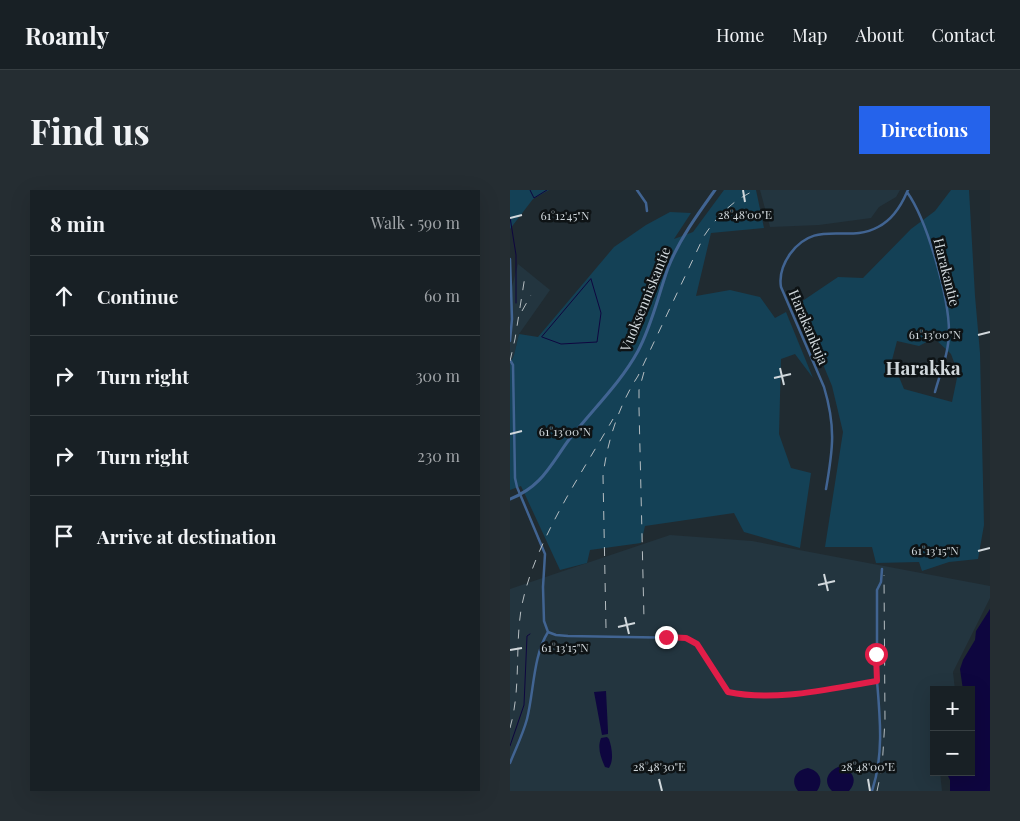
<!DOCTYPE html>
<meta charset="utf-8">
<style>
body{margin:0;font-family:"Playfair Display",serif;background:#252d32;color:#f1f3f6}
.controls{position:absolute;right:15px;bottom:15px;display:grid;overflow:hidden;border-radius:0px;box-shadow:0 5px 20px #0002}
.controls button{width:45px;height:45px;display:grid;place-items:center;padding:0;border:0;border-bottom:1px solid #363e42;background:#182025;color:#f1f3f6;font:25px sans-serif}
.stop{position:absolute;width:15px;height:15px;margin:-11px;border:4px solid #e11d48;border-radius:50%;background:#fff}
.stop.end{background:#e11d48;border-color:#fff;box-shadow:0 1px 5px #0008}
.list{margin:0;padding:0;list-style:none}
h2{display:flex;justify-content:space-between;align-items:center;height:65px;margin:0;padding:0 20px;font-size:21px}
h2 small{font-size:16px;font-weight:400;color:#9fa3a7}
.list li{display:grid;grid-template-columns:32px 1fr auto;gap:15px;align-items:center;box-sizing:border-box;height:80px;padding:0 20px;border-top:1px solid #363e42}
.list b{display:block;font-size:19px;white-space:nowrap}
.list em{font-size:16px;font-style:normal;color:#9fa3a7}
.icon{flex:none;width:28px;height:28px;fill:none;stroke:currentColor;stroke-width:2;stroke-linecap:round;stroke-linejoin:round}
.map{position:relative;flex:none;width:480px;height:601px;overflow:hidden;border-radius:0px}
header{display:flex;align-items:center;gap:30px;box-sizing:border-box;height:70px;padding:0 25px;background:#182025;border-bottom:1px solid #363e42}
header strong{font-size:24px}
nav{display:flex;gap:28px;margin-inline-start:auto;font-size:18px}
.intro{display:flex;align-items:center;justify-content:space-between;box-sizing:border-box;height:120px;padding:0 30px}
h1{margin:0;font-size:35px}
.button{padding:12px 22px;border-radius:0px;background:#2563eb;color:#fff;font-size:18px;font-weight:700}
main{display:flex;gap:30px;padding:0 30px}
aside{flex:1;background:#182025;border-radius:0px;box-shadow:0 5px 20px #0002}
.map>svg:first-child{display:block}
.built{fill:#23353f}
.green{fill:#144156;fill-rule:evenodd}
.water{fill:#0e063f}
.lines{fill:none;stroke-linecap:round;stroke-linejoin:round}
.stream{stroke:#0e063f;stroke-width:1}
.minor{stroke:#416492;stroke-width:2.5}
.tertiary{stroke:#416492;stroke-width:3}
.rail{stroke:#b6bec2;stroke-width:1;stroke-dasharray:9 9;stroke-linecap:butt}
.route{stroke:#e11d48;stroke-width:6}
.ticks{fill:none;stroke:#d1d8dc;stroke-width:2}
.labels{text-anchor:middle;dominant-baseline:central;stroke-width:5;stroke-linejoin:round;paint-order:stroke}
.street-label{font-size:14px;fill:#d1d8dc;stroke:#0e1315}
.district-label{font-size:19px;font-weight:bold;fill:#d1d8dc;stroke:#0e1315}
.ticks-label{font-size:12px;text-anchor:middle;fill:#d1d8dc;stroke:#0e1315;stroke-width:5;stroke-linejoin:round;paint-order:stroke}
</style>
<header>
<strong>Roamly</strong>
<nav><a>Home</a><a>Map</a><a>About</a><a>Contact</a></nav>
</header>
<div class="intro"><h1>Find us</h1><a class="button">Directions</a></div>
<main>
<aside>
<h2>8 min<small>Walk · 590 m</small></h2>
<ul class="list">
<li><svg class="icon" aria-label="ahead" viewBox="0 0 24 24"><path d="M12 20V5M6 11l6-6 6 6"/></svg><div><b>Continue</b></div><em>60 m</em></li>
<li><svg class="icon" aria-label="right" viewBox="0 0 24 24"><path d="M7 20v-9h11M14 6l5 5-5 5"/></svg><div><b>Turn right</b></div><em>300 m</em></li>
<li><svg class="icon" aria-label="right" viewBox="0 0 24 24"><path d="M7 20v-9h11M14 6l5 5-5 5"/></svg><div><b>Turn right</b></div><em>230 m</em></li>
<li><svg class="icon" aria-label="arrive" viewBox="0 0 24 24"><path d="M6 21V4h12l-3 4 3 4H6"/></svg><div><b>Arrive at destination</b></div></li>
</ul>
</aside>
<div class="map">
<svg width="480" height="601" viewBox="0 0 480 601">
<rect width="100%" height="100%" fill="#202b31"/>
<path class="built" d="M250,0H390L386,7L369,17L361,28L309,35L260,37Z
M8,74L40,100L9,144L4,165L0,174V104Z
M160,345L242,351L480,396V408L443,482L445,500H424V582H430L432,601H0V399Z"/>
<path class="green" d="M0,0H39L23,9L0,39Z
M214,0H246L254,38L201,43L186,106L220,100L250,107L265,128L276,122L303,188L285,164L271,169L269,244L281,278L301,283L290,358L234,342L224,323L135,336L131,353L80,360L77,373L50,380L11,296L0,300V174L4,165L9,144L28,147L104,57L136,35L160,22L181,23L164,49L183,42Z
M441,0H459L465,106L470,163L474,335L468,369L439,372L412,381L409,372L366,373L362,357H315L333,242L322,196L288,114L328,87L353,88L401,39L425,21ZM424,148L441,164L448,183L442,212L394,199L382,170L387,151L409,156Z"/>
<path class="water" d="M480,419V601H440V590L436,582H461V500H453L450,479L453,470L465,450L466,441Z
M96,501L98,541V544L92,545L84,502Z
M97,547L99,549C102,558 104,570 99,578L95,577C91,568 87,558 91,548Z
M328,577C342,578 349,590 339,601H322C313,592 317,582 328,577Z
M298,578C310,581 314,591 307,601H288C280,591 285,580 298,578Z"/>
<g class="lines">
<path class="stream" d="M20,0L24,8L37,0
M0,27L6,65V113
M81,89L91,123L87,152L51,154L32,147Z
M0,556L14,515L17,446L20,444"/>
<path class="minor" d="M127,0L136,13L137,21
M398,0L397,2C417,30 439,107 439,142C439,163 430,183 425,202
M0,69L2,129L0,151
M0,170L3,175L5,288L7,297L35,364L33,397L34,431L38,442
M316,299C323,259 326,237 314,197L271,97C269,85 273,74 280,64C306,28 337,54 368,37C382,30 391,16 397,2
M38,442L46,445L58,446L176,448L187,454L191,458L208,489L218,502C267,512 319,499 367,491V400L371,392L372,379
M0,573C6,558 13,544 17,529C24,501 23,466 38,442
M362,601C374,565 370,527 367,491"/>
<path class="tertiary" d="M0,309C31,297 40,276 58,251C81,221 110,194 128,161C142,135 148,106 158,78C169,50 187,25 205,0"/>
<path class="rail" d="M12,121L21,105
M0,171L5,149L15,86
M134,182L129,200V218L134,429
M96,438L93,286C97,252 109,215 128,186L194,46C207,26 224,9 246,0
M0,538C11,499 5,459 11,420C22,356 70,286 103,229
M367,601L372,578L375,530L374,385"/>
</g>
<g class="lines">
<path class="route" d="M156,447L176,448L187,454L218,502C267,512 318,499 367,491L366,464"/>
</g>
<path class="ticks" d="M233,0L235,12M0,28L12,25M468,145L480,142M270,178L274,195M264,188L281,184M0,244L12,241M468,361L480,358M314,384L318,401M308,395L325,391M115,427L119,444M108,437L125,433M0,460L12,458M149,589L152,601M358,589L360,601"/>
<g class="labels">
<g class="street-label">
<text transform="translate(437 82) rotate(76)">Harakantie</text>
<text transform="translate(135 109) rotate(-68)">Vuoksenniskantie</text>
<text transform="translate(299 137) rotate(67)">Harakankuja</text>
</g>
<g class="district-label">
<text x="413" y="177">Harakka</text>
</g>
</g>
<g class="ticks-label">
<text x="235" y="29">28°48'00"E</text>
<text x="55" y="30">61°12'45"N</text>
<text x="425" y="149">61°13'00"N</text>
<text x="55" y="246">61°13'00"N</text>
<text x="425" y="365">61°13'15"N</text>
<text x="55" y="462">61°13'15"N</text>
<text x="149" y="581">28°48'30"E</text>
<text x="358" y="581">28°48'00"E</text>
</g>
</svg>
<div class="controls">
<button>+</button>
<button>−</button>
</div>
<div class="stop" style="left:366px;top:464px"></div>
<div class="stop end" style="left:156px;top:447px"></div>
</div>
</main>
